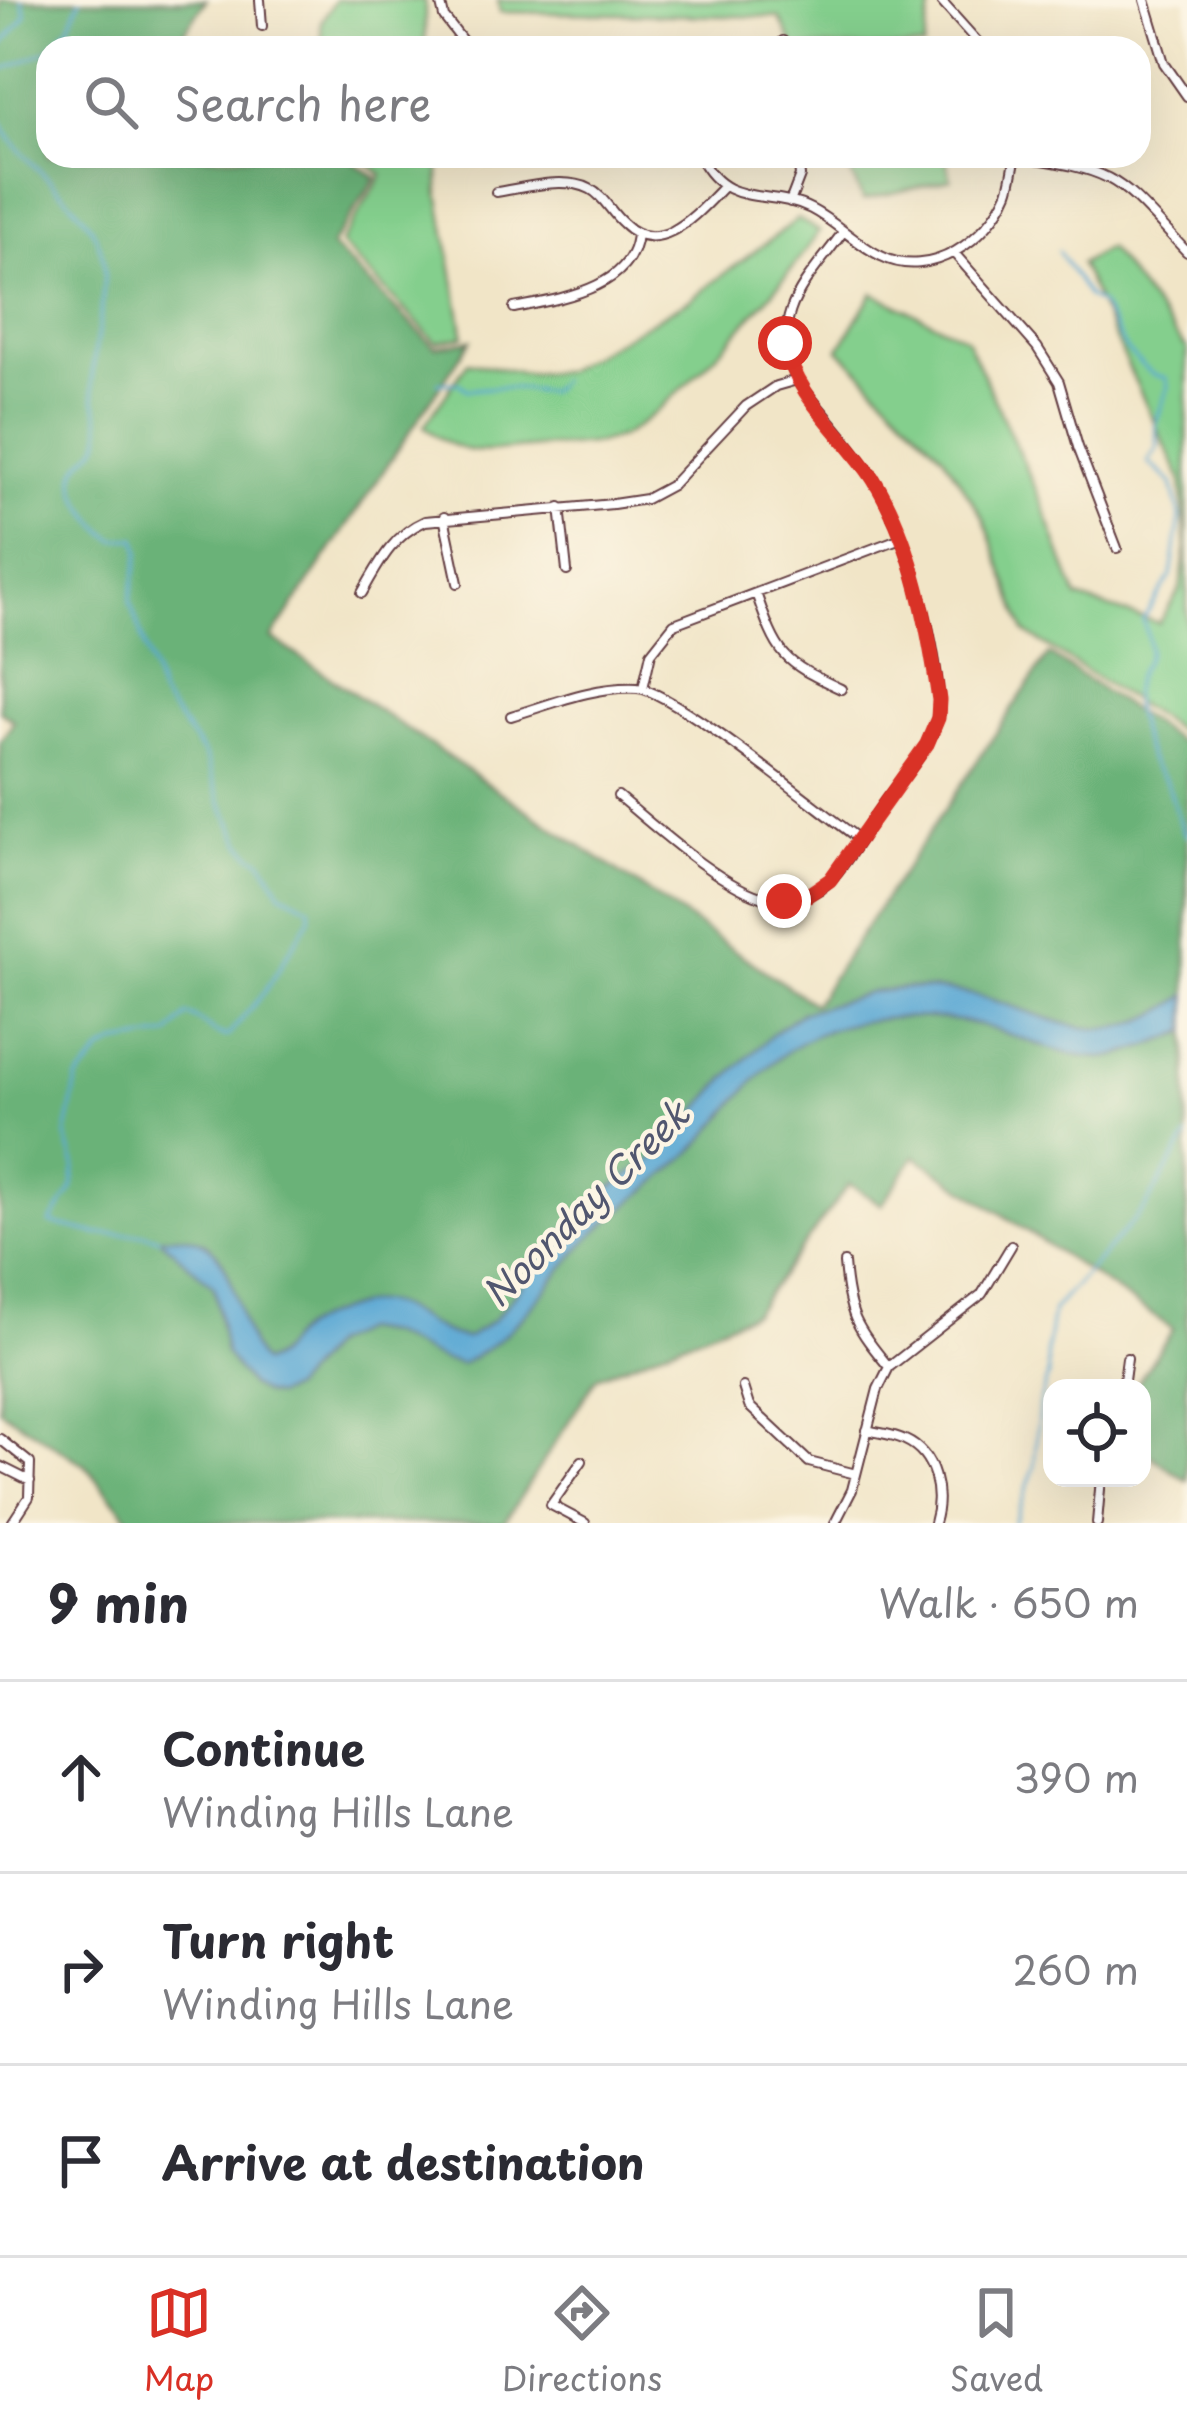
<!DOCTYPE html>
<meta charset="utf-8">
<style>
body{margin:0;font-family:"Playpen Sans",sans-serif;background:#f7f7f7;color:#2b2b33}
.controls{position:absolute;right:36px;bottom:36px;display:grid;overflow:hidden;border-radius:24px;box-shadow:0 12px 48px #0002}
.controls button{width:108px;height:108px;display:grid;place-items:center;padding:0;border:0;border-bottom:3px solid #e1e1e2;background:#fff;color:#2b2b33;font:60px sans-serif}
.stop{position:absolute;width:36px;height:36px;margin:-27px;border:9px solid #d93025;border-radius:50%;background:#fff}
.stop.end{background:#d93025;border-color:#fff;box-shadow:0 3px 12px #0008}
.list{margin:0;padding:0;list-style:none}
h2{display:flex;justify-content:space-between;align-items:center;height:156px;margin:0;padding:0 48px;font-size:51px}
h2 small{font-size:39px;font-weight:400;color:#7c7c81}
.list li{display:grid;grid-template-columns:78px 1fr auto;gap:36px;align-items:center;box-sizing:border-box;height:192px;padding:0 48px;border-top:3px solid #e1e1e2}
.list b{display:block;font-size:45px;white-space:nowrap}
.list p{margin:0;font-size:39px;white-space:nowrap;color:#7c7c81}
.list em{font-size:39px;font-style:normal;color:#7c7c81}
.icon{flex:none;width:66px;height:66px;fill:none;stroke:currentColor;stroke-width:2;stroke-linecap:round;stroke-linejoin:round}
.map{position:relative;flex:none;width:1187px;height:1523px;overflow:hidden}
.search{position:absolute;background:#fff;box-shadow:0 12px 48px #0002;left:36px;right:36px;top:36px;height:132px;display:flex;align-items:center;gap:30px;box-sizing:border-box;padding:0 42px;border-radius:36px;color:#7c7c81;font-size:45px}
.sheet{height:732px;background:#fff}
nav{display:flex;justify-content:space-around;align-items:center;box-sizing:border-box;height:168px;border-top:3px solid #e1e1e2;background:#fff;font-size:33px;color:#7c7c81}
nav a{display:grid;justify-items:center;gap:6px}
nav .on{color:#d93025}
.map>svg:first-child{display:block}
.green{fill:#84cf8d;stroke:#67775c;stroke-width:3}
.forest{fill:#6bb278;stroke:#5a6852;stroke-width:3}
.water{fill:#5ba9d4;stroke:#526480;stroke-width:3}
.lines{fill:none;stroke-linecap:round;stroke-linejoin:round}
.stream{stroke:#5ba9d4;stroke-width:3}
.street-casing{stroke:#633d42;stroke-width:12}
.street{stroke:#fff;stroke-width:8}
.route{stroke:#d93025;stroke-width:15}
.labels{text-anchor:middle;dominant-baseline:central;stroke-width:9;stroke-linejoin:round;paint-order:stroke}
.water-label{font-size:36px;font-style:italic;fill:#51566f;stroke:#fcf5e5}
</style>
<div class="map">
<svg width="1187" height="1523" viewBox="0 0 1187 1523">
<rect width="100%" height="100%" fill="#fcf5e5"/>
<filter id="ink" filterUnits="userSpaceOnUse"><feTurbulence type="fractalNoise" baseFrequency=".00833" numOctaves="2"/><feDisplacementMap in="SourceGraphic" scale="24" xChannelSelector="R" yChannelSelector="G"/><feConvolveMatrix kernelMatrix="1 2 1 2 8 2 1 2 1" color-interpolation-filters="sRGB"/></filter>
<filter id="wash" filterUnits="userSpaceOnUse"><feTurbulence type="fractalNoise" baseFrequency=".004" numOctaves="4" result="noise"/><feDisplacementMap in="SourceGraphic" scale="48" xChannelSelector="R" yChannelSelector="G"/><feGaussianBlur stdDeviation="2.7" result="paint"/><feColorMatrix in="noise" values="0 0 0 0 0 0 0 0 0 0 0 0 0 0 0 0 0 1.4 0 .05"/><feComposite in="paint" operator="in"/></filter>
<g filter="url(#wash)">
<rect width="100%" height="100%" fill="#f1e5c7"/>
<path class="green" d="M335,0H425V48H322L321,22Z
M498,0H927L931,3L924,48H795L779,17L500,12Z
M360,156H439V193L464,336L436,342L340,244L382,175Z
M843,156H945L951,179L863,200Z
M798,219L819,231C792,277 666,417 619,437C593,448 555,445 527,448C480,452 460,458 424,426L468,362L529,374L564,371L691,299Z
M1108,248L1187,349V736L1025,632L984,519L943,455L839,349L873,293L966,338L1041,500L1077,598L1159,623L1180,589L1186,548L1181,479L1080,264Z"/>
<path class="forest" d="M0,0H206L179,41L187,48H48V156H345L376,178L331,246L435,347L471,340L272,638L814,1004L1049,654L1187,747V1481L1142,1450V1388H1134L1173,1329L915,1156L882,1205L849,1184L753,1313L597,1377L504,1523H133L86,1466L0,1410V742L14,721L0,711Z"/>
<path class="water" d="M907,988C932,989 958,990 982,997C1065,1020 1104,1056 1187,995V1031C1168,1039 1120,1058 1100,1058C1058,1057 1016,1034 976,1024C927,1013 859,1015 814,1036C766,1058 742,1096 708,1135C676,1171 633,1198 597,1231C549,1276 523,1334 461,1364L442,1360L387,1334L360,1330L330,1345L292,1389L275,1396L265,1394L250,1386L225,1353L214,1287L159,1238C246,1223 226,1318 262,1363C281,1357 282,1345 297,1332C313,1318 366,1298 387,1303C416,1311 436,1335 467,1338L495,1319L572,1222L598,1196L655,1158L726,1078L774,1033L800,1013L872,992Z"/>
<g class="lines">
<path class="stream" d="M0,48L26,15L22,0
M51,48L69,26L80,0
M0,71L48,50
M0,121C25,174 102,205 104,269C105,306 94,343 92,379C91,399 102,416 101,434C101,449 90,452 81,463C61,488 96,526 115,540L136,538L140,551L130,601L161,697L204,754L220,800L241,842L252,855L262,860L281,892L310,907V918L266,990L228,1036C210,1036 203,1018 187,1015L169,1035L119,1043L102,1051L77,1080L66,1136L75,1165L72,1190L50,1223L97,1234H144L159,1238
M1058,251L1088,297L1101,305L1127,351L1152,374L1166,378L1168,387L1155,425L1158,447L1148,462L1172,483L1180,517L1171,576L1143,620C1159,670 1139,654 1133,690C1131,704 1144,747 1150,761C1154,770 1163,776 1167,784C1175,802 1176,819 1187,836
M438,383H458L468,390C497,385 520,388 549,392L560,381
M1014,1523L1034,1469L1039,1404L1048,1376L1047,1350L1053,1310L1145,1208L1187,1137"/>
</g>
</g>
<g filter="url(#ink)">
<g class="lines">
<g class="street-casing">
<path id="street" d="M260,0L262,26
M440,0L444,17L468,48
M940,0L983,48
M1145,0L1164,63L1187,96
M783,41L787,48
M699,156C727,211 768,187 811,209C836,222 856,244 881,256C930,281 988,240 1008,192C1012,181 1013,168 1016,156
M1017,156C1122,172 1116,177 1187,252
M496,192C524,188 564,176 590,189C604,196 611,213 623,223C660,260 699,211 724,186
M790,202L800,176L798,156
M954,253L1037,347L1059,382L1078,447L1117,548
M514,308C558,299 634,289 637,233
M560,507L567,571
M444,517L458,583
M362,593C379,563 393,535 425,521L613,504L646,499L672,485L746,406L776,386L797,380
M756,593C778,656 781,661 841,689
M643,688L651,653L674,624L901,538
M511,716C552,704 593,686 637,688C673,690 820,811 859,839
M618,796C654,826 723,889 768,899C785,903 805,898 820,889C844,872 867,826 885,801C907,771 941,739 939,699C935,636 907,535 875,481C853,445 822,413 797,380C767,314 806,283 843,232
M844,1263C848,1314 856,1328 889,1367
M743,1387L749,1406L809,1462L856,1474
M1123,1388L1127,1358
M867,1430C878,1433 894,1434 905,1440C936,1454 943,1494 934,1523
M0,1439L30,1463L29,1497L12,1523
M582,1461L551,1505L585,1523
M0,1466L30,1481
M835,1523L852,1490L878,1389L889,1367L982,1294L1011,1246
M1097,1523L1101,1478"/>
</g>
<use href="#street" class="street"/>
</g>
</g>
<g class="lines" filter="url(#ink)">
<path class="route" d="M784,901L808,895L830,880L927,744L938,718L939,700C928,626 914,545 874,480C845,434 795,398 785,343"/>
</g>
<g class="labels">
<g class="water-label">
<text transform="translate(585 1203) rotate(-45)">Noonday Creek</text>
</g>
</g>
</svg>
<div class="controls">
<button><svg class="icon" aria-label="locate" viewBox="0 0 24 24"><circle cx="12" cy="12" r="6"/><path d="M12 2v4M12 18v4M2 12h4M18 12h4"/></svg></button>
</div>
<div class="stop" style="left:785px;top:343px"></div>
<div class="stop end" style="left:784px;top:901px"></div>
<div class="search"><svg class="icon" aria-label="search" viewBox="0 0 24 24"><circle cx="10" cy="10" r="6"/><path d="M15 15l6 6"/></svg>Search here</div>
</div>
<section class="sheet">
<h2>9 min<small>Walk · 650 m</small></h2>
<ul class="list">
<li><svg class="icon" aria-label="ahead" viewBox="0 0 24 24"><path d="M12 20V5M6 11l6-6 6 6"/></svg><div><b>Continue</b><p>Winding Hills Lane</p></div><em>390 m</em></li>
<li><svg class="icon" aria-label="right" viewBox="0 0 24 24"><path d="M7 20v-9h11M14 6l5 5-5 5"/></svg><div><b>Turn right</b><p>Winding Hills Lane</p></div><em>260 m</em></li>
<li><svg class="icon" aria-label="arrive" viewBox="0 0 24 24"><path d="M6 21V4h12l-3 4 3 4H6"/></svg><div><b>Arrive at destination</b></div></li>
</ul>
</section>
<nav>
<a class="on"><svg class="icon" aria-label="map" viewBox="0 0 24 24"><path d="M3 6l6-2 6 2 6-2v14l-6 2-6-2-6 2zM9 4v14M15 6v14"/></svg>Map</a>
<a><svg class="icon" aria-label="directions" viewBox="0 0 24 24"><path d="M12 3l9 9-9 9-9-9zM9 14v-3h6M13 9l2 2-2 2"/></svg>Directions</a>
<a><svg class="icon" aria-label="saved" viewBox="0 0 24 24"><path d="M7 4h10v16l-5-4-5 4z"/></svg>Saved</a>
</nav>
